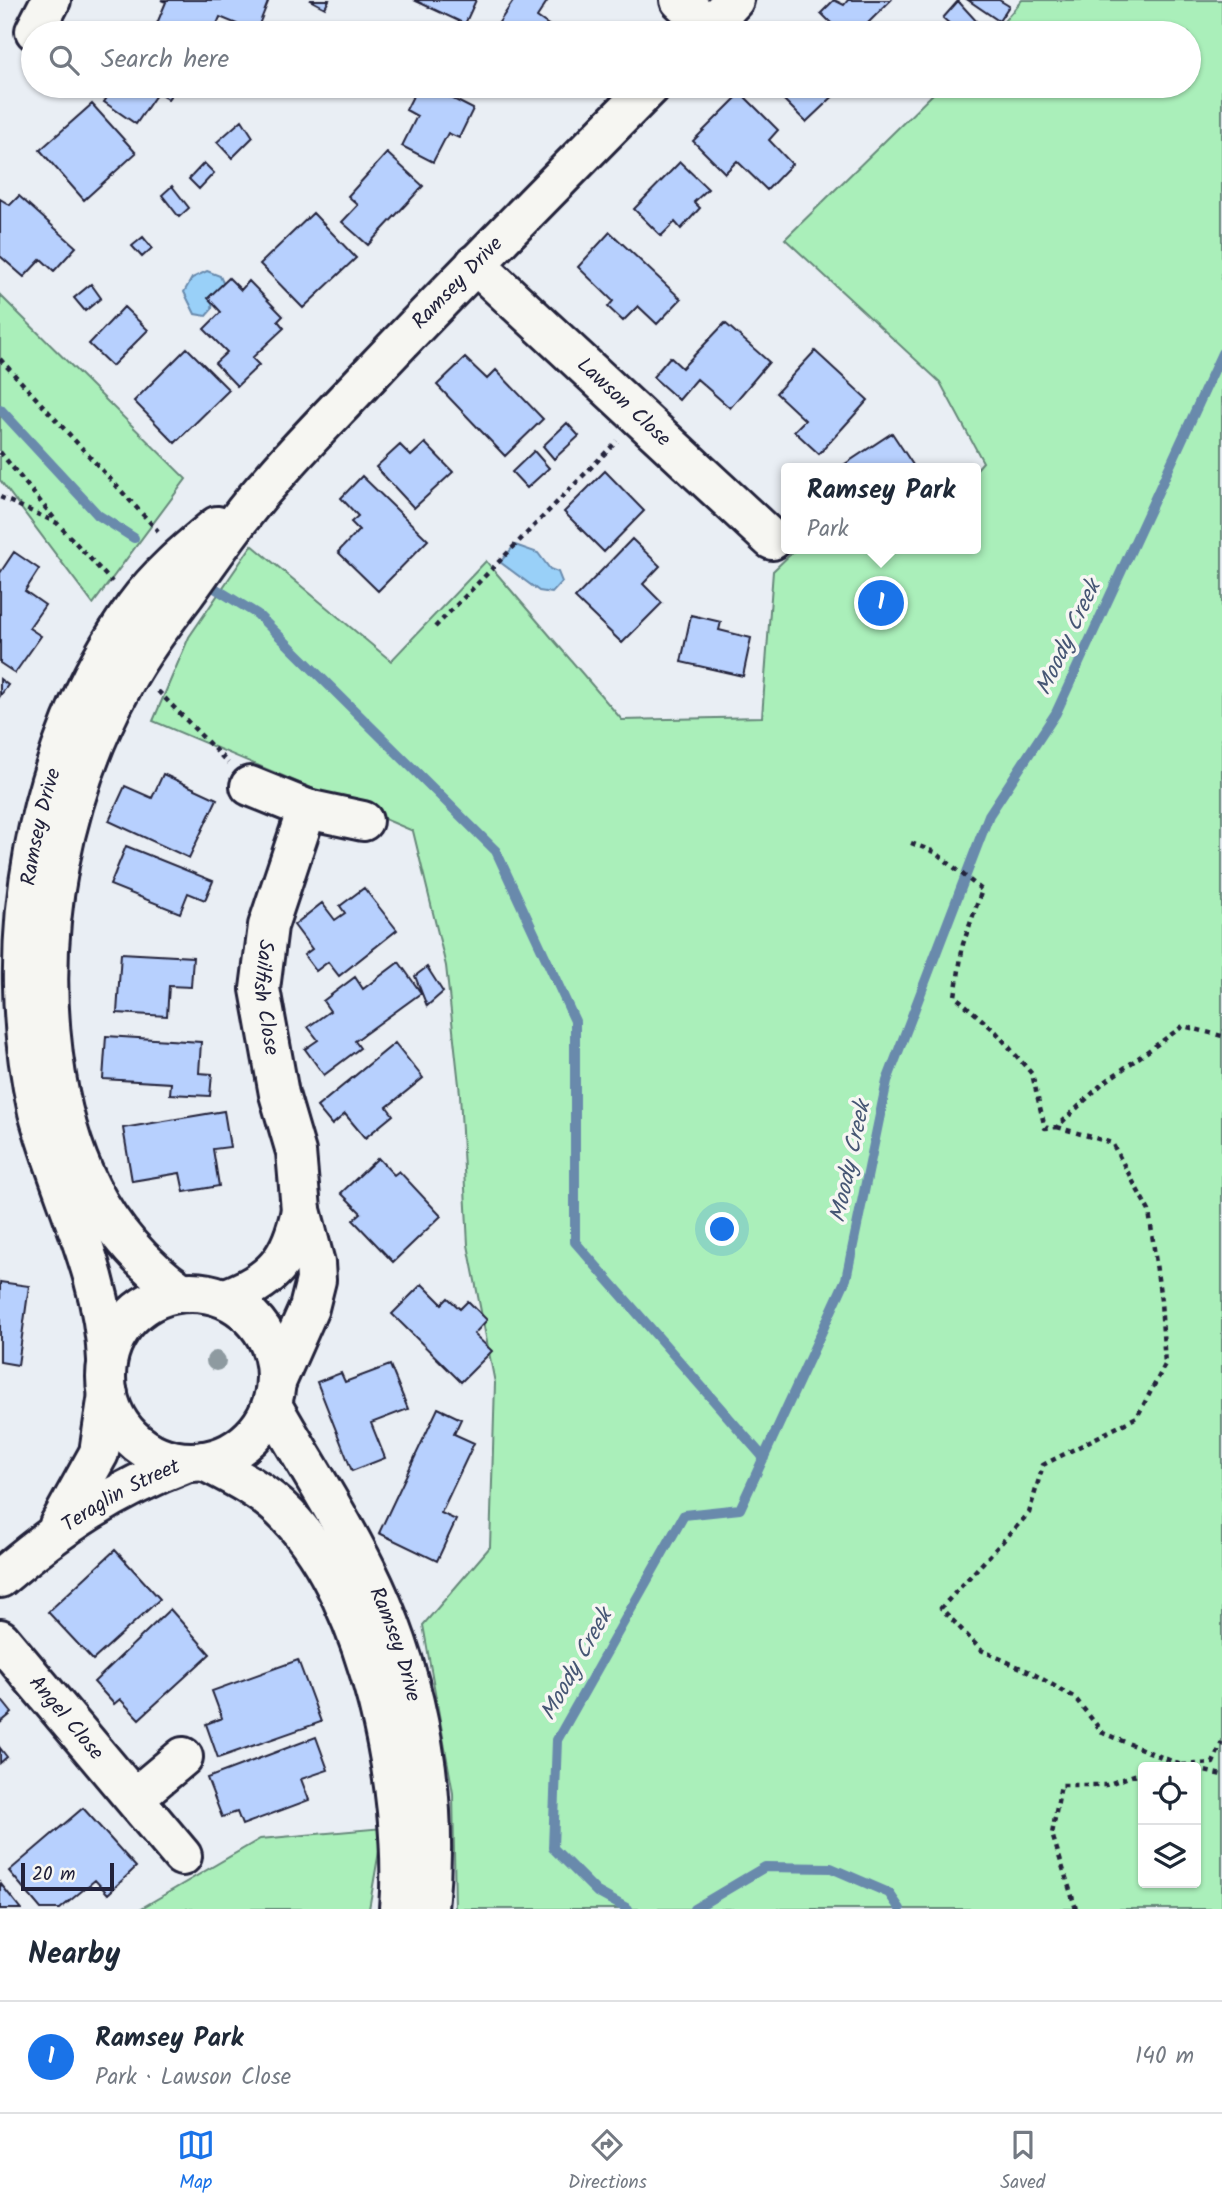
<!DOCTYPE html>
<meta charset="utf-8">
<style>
body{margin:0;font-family:Kalam,sans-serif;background:#f6f6f7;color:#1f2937}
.controls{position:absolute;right:21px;bottom:21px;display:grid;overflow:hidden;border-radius:7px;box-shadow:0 2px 5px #0004}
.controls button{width:63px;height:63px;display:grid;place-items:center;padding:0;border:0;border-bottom:2px solid #e0e1e3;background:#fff;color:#1f2937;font:35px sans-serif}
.scale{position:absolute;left:21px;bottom:18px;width:93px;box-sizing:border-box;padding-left:7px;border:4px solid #22223b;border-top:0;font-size:19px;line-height:24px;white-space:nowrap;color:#22223b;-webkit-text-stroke:5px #f6f6f2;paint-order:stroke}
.you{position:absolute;left:723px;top:1230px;width:24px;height:24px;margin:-18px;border:5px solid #fff;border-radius:50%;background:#1a73e8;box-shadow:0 0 0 10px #1a73e833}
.badge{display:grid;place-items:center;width:46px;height:46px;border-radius:50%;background:#1a73e8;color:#fff;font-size:23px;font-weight:700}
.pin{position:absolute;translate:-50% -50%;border:4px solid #fff;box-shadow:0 2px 7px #0006}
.popup{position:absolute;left:781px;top:463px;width:200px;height:91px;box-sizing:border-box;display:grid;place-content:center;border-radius:7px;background:#fff;filter:drop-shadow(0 2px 5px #0005);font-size:23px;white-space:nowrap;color:#747a83}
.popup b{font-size:26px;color:#1f2937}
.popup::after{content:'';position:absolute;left:50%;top:100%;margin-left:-14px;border:14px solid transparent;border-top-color:#fff}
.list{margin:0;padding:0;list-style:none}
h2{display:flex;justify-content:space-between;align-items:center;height:91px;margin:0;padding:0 28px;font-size:30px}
h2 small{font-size:23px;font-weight:400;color:#747a83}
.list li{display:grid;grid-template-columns:46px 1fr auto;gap:21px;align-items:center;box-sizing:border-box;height:112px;padding:0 28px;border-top:2px solid #e0e1e3}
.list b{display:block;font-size:26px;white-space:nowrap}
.list p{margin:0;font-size:23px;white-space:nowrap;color:#747a83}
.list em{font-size:23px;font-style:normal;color:#747a83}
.icon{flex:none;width:38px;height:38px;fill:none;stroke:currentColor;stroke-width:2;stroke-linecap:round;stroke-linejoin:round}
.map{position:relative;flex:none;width:1222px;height:1909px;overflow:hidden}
.search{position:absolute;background:#fff;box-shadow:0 2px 5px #0004;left:21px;right:21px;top:21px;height:77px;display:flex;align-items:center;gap:18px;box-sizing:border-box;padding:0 24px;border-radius:38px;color:#747a83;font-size:26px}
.sheet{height:203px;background:#fff}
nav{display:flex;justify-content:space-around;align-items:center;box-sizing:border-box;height:98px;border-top:2px solid #e0e1e3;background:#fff;font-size:19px;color:#747a83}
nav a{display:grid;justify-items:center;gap:4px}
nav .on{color:#1a73e8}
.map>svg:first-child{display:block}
.green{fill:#aaefba;stroke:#66887a;stroke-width:2;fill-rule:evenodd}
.water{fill:#99d0f8;stroke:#698aac;stroke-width:2}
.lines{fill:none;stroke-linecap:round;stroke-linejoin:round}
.stream{stroke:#698aac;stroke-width:10}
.building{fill:#b7d0fe;stroke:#22223b;stroke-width:2}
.minor-casing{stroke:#22223b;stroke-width:44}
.major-casing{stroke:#22223b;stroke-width:44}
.path{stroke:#22223b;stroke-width:4.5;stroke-dasharray:5 5;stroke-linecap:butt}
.minor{stroke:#f6f6f2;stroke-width:38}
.major{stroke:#f6f6f2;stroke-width:38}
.tree{fill:#8e9aa0}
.labels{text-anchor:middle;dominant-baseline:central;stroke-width:7;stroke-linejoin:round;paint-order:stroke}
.street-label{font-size:21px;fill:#22223b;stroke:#f6f6f2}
.water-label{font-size:23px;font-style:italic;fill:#465674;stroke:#f6f6f2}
</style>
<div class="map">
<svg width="1222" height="1909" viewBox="0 0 1222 1909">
<rect width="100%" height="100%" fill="#e9eef4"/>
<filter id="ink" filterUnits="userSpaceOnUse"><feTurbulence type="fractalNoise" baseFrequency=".0143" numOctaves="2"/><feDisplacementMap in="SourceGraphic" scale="14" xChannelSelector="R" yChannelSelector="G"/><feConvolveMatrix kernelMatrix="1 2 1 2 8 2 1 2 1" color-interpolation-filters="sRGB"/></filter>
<g filter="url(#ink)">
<path class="green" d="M1022,0H1222V1909H455L453,1793L423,1625L490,1547L495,1383L468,1245L460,1094L446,966L413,831L153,721L189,637L252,545L391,661L486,561L622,720L762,717L773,571L796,549H976V470L983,462L940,382L785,239L941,86H1189V33H994ZM1143,1767H1196V1883H1143Z
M0,295L186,479L93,604L0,480Z
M383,1828L369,1909H140L260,1839Z"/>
<path class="water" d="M207,271L220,276L225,287L213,298L212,309L206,316L195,314L184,292L192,278Z
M515,545L538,553L550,569L558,572L562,582L552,593L539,591L500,562Z"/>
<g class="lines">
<path class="stream" d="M0,409L98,515L134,538
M213,587L257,614L496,851L575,1021V1242L764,1458
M628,1909L597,1892L553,1848L557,1740L684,1515L740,1509L846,1279L887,1081L989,815L1056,713L1222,353
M694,1909L765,1867L831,1868L889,1893L900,1909"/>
</g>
<path class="building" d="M161,0H264L268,2L256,32L220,17L213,33H153L166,2Z
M310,0H329L325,8Z
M414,0H476L465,24Z
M514,0H548L537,17L560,33H492Z
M834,0L844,5L848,0H891L858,33H841L821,13Z
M968,0H999L1009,6L999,21Z
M958,1L979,24L971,33H960L943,18Z
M115,86H177L168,99L158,92L136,124L104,102Z
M418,86H428L473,109L459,138L448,133L433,162L402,146L417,116L406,110Z
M770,86H844L806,122Z
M741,93L778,130L769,140L792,164L767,190L737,161L725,173L693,141Z
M92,104L136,153L84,200L40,150Z
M242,120L253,137L232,158L217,142Z
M387,153L423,186L368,245L342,222L358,205L348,196Z
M680,162L708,189L694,202L700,208L681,229L675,222L661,236L634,209Z
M204,163L214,173L199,189L189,179Z
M172,186L189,208L179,217L162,195Z
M19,196L76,247L54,271L41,259L24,277L0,256V199L10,205Z
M313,213L356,258L303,308L260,264Z
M610,232L681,299L657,324L638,306L623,321L608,307L613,301L578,267Z
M143,237L152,248L142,257L132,246Z
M229,278L241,290L249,281L283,316L278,321L284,328L252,358L259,365L237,386L215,363L227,352L204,329L221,312L208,298Z
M91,284L101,298L85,311L74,298Z
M124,307L148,330L112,366L89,344Z
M725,323L769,362L730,408L697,379L679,400L653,377L670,357L682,368Z
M187,348L229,390L175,443L134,401Z
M815,351L868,400L819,454L794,431L805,420L776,393Z
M465,358L487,379L496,370L543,419L505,456L437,385Z
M567,423L579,436L554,459L543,446Z
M892,433L915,468H839Z
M425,443L453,472L414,508L376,467L400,445L411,456Z
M534,451L549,468L527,488L512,472Z
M605,471L644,511L604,552L564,512Z
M362,476L428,540L378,591L338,552L359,530L351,522L358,516L341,498Z
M632,539L660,566L643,584L662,603L622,643L575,598Z
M14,552L39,569L25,591L45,605L29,628L41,636L15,673L0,663V573Z
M691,615L721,622L719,630L751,638L743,676L681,662Z
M0,679L8,685L0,696Z
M163,774L217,799L189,858L109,821L125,786L152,798Z
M126,846L213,881L205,900L188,893L180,913L110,885Z
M364,888L397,930L339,976L328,962L316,971L304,955L312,949L294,925L322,903L335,920L345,913L340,906Z
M121,953L193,957L191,987L169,986L167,1016L117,1013Z
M399,962L421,993L355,1041L360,1048L324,1075L305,1049L318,1040L308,1027L330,1011L323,1001L355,977L363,989Z
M427,967L443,992L427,1006L415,976Z
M106,1036L201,1042L199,1073L212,1074L210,1096L170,1094L171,1083L103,1079Z
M395,1043L423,1078L387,1107L393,1115L365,1138L345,1114L332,1125L317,1107Z
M224,1111L230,1147L213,1149L219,1186L184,1192L180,1173L132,1181L123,1128Z
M378,1158L394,1175L399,1171L441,1216L393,1262L353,1220L361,1213L341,1193Z
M0,1282L29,1286L18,1365L0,1362Z
M422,1284L442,1304L448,1298L460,1309L468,1301L487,1320L474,1334L492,1351L461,1382L392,1314Z
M390,1365L408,1409L371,1423L385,1458L352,1471L317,1382L341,1373L345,1382Z
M438,1408L461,1419L454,1434L474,1443L441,1513L456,1520L437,1561L379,1533Z
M115,1550L160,1599L93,1660L48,1612Z
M170,1609L210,1654L139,1719L120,1699L114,1704L94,1682Z
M298,1660L321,1722L218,1758L206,1724L222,1718L212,1691Z
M0,1698L12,1713L0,1723Z
M316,1737L328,1770L301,1779L309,1800L242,1825L237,1812L222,1817L207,1778Z
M0,1748L7,1757L0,1763Z
M83,1808L136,1867L108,1894L95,1880L60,1909H41L9,1871Z
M0,1883L21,1909H0Z"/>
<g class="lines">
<g class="minor-casing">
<g id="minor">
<path d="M680,0L709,27"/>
<path d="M35,31L51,0"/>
<path id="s1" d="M475,264L772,540"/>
<path id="s2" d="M250,786L307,809L268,926L260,989L279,1094L296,1152L301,1210L315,1263L316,1280L309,1308L277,1380"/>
<path d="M307,809L363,821"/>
<path d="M226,1298C273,1281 291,1259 301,1210"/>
<path d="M59,1525L99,1453L108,1394"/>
<path id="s3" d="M0,1578C60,1527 114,1490 188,1462"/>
<path id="s4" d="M0,1639L182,1856"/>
<path d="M134,1798L183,1757"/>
</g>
</g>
<g class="major-casing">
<g id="major">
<path d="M703,33L734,0"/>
<path id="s5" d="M181,1292C99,1234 65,1152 53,1055C37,929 62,796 123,685C140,653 163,623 185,594C212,557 238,517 269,483C302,444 339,408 374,370C465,274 558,180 651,86"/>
<circle cx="191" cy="1377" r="85"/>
<path id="s6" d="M107,1360C104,1273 60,1195 38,1112C0,946 34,746 135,607C158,575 187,551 217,526"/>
<path id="s7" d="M272,1405C306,1465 345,1524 374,1586C420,1685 439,1801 428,1909"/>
<path d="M204,1461C234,1476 264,1491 288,1516C370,1602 408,1794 399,1909"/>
</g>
</g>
<path class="path" d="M0,359L158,531
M0,452L57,522
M0,497L57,523L112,582
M435,627L617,441
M158,691L228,763
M911,843L935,852L982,890L963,944L955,996L996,1032L1032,1074L1045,1128L1057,1127L1102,1084L1183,1026L1222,1036
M1057,1127L1112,1143L1149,1211L1161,1301L1165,1365L1137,1417L1043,1465L1029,1513L941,1608L981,1650L1032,1673L1075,1698L1103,1733L1186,1767
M1182,1765L1213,1763L1222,1742
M1157,1767L1174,1766
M1196,1769L1222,1775
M1076,1909L1052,1834L1061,1785H1106L1143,1772"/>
<use href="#minor" class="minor"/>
<use href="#major" class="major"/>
</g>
<circle class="tree" cx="216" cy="1361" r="10"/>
</g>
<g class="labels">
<g class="street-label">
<text stroke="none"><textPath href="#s5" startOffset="1185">Ramsey Drive</textPath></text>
<text stroke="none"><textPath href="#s1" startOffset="203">Lawson Close</textPath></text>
<text stroke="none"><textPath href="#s6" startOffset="546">Ramsey Drive</textPath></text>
<text stroke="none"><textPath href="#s2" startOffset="257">Sailfish Close</textPath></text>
<text stroke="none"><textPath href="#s3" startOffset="147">Teraglin Street</textPath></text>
<text stroke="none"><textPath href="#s7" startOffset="270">Ramsey Drive</textPath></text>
<text stroke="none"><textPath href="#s4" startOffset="103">Angel Close</textPath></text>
</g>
<g class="water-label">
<text transform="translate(1069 638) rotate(-65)">Moody Creek</text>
<text transform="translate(851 1162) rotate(-78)">Moody Creek</text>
<text transform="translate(577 1665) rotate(-61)">Moody Creek</text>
</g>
</g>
</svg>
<div class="controls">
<button><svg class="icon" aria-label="locate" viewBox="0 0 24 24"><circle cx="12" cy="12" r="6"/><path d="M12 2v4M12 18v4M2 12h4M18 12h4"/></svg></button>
<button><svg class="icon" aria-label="layers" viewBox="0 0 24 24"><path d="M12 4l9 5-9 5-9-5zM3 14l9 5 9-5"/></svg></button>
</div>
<div class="scale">20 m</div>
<div class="you"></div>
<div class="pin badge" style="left:881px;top:603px">1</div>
<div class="popup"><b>Ramsey Park</b>Park</div>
<div class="search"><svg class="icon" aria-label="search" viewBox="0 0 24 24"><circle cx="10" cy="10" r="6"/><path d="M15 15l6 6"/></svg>Search here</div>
</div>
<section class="sheet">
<h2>Nearby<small></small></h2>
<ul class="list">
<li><span class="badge">1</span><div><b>Ramsey Park</b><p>Park · Lawson Close</p></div><em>140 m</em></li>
</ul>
</section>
<nav>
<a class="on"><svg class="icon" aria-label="map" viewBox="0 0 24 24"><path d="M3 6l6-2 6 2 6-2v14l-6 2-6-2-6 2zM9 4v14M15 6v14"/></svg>Map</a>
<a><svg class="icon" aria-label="directions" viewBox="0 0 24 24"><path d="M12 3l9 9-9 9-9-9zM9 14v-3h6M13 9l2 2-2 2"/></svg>Directions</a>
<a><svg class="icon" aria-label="saved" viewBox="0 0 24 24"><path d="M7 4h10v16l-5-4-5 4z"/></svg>Saved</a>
</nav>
